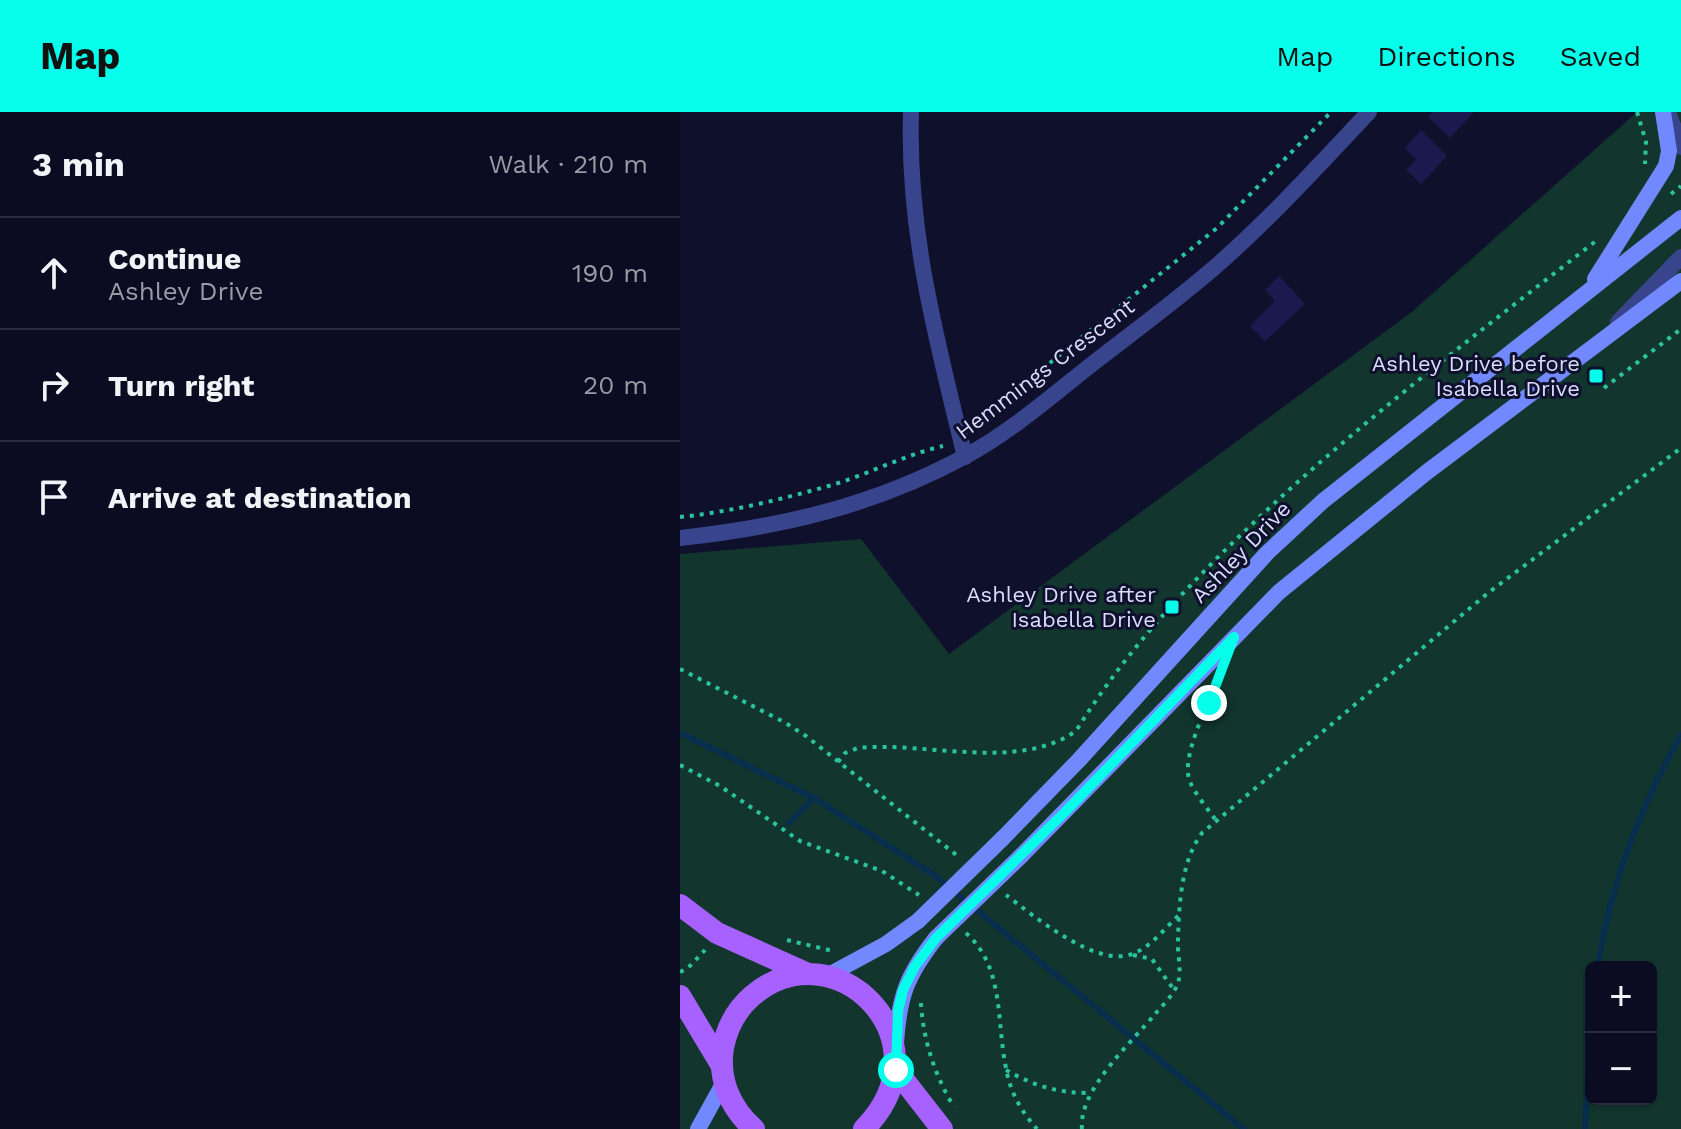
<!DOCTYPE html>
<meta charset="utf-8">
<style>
body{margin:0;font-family:"Work Sans",sans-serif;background:#191a2e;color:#f1f3f6}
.controls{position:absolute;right:24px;bottom:24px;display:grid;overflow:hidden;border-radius:12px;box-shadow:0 2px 6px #0004}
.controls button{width:72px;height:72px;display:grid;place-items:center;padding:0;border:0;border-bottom:2px solid #2b2c3f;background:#0b0c21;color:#f1f3f6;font:40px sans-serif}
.stop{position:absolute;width:24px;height:24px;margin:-18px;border:6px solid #06ffea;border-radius:50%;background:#fff}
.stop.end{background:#06ffea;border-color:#fff;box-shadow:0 2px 8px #0008}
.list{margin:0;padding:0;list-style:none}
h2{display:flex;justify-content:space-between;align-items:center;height:104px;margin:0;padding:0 32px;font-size:34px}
h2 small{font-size:26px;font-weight:400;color:#9a9ba5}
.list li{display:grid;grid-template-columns:52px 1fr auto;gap:24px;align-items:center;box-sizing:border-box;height:112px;padding:0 32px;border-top:2px solid #2b2c3f}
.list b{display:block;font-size:30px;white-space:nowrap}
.list p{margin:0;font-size:26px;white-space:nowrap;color:#9a9ba5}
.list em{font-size:26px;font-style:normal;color:#9a9ba5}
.icon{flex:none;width:44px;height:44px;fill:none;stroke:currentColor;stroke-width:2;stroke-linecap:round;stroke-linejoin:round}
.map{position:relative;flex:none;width:1001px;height:1017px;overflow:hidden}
header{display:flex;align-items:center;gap:48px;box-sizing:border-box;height:112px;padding:0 40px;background:#06ffea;color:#111}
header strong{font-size:38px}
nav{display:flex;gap:44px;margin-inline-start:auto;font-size:28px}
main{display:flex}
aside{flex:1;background:#0b0c21}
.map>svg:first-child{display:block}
.green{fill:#12362e;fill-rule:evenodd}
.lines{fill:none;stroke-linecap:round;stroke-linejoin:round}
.stream{stroke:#082e4d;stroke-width:6}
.building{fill:#1b1a4e}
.path{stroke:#29c49e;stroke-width:4;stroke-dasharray:4 6;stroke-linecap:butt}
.minor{stroke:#38458d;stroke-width:16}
.tertiary{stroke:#38458d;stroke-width:16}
.secondary{stroke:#7188ff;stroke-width:16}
.primary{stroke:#a761ff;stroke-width:22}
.secondary-bridge{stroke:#7188ff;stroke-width:16}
.route{stroke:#06ffea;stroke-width:10}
.poi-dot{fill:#06ffea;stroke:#0f102c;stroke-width:3}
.labels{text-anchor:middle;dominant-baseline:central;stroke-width:6;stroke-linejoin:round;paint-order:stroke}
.poi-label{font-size:22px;fill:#daddff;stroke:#0f102c;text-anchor:end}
.street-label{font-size:22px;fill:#daddff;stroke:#0f102c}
</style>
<header>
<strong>Map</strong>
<nav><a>Map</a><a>Directions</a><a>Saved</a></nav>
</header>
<main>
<aside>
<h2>3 min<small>Walk · 210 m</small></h2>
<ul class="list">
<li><svg class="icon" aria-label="ahead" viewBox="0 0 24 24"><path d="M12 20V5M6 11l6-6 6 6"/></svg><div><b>Continue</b><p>Ashley Drive</p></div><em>190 m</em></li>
<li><svg class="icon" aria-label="right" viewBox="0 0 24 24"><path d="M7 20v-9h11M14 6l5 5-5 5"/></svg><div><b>Turn right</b></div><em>20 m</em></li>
<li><svg class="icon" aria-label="arrive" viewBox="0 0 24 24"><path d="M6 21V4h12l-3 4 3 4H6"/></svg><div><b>Arrive at destination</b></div></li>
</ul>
</aside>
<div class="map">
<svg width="1001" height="1017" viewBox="0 0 1001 1017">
<rect width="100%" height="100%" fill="#0f102c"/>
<path class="green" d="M957,0H1001V1017H0V442L181,427L269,542L733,199ZM911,855H971V987H911Z"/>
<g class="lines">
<path class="stream" d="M0,621L134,686L254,763L564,1017
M109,711L134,686
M918,855C929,775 961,693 1001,623
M905,1017L911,907"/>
</g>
<path class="building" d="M753,0H794L770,26L748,5Z
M741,18L767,44L741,72L726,58L736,47L725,36Z
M599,164L625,192L585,229L570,214L595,189L585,178Z"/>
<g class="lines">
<path class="path" d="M957,0L966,30L965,52
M991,82L1001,74
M924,276L1001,217
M294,316L319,292L537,116L651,0
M0,405C50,400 103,387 152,373C189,362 224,343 263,334
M0,557L104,610L126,624L279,745
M158,650L165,641L178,636C246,629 337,660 396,619C451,530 523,457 600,386C700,295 808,213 916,129
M0,653L40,674L120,729L202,759L239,783
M535,707C527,696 516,683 510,670C500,645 528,594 537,569
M326,783C354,804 416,856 452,842C470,836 485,816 499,803
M286,821C325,856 316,909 326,956C330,980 341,999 357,1017
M107,828L153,839
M453,843L472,847L494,878
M0,860L8,856L25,838
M241,891C243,928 255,964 274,995
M326,958C354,974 378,981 410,981
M402,1017C398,978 453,929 476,901C484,892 494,882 498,871C502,858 497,841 498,828C499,793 501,749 522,721L808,481L1001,336"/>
<path class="minor" d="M231,0C227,120 257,229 285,345
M0,426C101,415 193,394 284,345C331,320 374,282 416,249C456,218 497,188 535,155C590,107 639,53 689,0"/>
<path class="tertiary" d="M988,0L1001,35
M938,210L1001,145"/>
<path class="secondary" d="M915,167L986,54L989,39L983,0
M323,726L399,648L587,441L643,389L1001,106
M341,744L599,480L747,360L1001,169
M145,865L206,832L238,809
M216,931C219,884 227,863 256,826
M18,1017L44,970"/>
<path class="primary" d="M0,793L37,821L128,862
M0,884L42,954
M216,958L262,1017
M74,1017C50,996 38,967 43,936C47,915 57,897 72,884C155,813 271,929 184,1017"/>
<path class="secondary-bridge" d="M238,809L323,726
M256,826L341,744"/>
</g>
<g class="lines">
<path class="route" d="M216,958L218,899L223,878L235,854L256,826L386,699L554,525L529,591"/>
</g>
<g class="poi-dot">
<rect x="908" y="256" width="16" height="16" rx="4"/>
<rect x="484" y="487" width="16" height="16" rx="4"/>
</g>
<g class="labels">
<g class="poi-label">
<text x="900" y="251">Ashley Drive before<tspan x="900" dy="25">Isabella Drive</tspan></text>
<text x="476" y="482">Ashley Drive after<tspan x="476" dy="25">Isabella Drive</tspan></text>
</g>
<g class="street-label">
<text transform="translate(365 257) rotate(-37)">Hemmings Crescent</text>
<text transform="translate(561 440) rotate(-46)">Ashley Drive</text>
</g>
</g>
</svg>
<div class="controls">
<button>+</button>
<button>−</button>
</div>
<div class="stop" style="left:216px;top:958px"></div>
<div class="stop end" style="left:529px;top:591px"></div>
</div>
</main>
